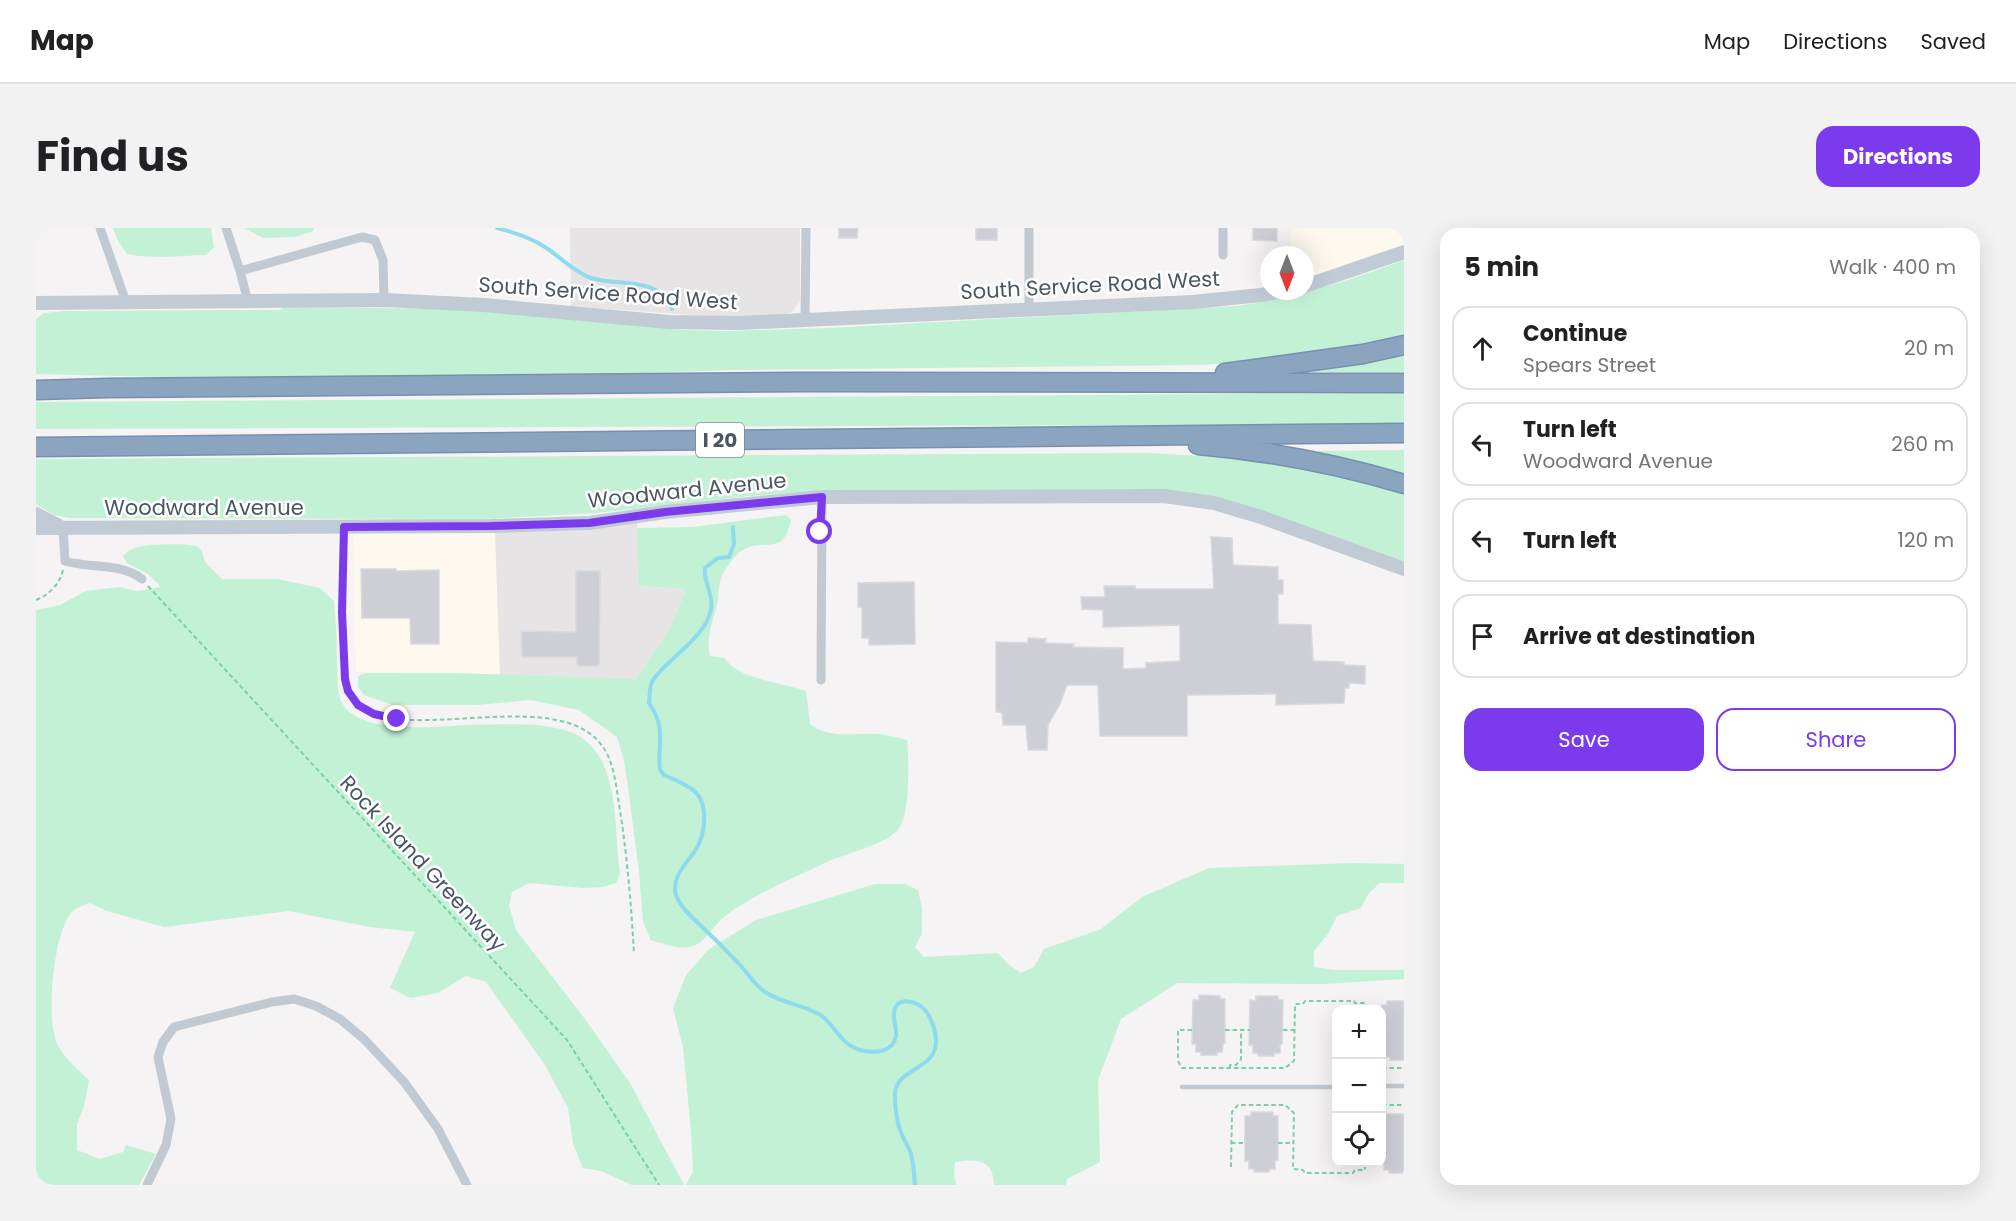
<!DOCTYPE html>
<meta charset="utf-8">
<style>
body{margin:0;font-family:Poppins,sans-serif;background:#f2f2f2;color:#202124}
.controls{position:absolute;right:18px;bottom:18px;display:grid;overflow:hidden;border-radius:12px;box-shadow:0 6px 24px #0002}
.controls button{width:54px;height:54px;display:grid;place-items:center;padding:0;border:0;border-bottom:2px solid #e0e0e0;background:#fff;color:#202124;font:30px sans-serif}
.compass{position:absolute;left:1224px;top:18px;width:54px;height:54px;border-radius:50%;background:#fff;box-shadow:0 6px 24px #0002;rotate:180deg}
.stop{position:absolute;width:18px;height:18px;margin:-14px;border:4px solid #7c3aed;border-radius:50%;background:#fff}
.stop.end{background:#7c3aed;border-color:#fff;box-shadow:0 2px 6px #0008}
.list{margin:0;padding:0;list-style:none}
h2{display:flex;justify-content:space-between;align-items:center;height:78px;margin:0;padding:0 24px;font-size:26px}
h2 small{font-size:20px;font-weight:400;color:#757577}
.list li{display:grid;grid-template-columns:39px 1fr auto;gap:18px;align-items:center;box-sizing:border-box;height:84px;margin:0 12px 12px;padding:0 12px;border:2px solid #e0e0e0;border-radius:18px}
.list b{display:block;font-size:22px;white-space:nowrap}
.list p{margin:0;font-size:20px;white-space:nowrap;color:#757577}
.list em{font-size:20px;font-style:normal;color:#757577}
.actions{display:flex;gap:12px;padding:18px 24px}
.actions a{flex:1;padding:14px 0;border:2px solid #7c3aed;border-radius:18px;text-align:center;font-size:21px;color:#7c3aed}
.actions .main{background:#7c3aed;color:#fff}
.icon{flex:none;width:33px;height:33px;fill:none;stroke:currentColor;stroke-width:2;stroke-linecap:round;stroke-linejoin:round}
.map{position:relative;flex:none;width:1368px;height:957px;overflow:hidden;border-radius:18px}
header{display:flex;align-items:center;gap:36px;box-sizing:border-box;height:84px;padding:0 30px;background:#fff;border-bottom:2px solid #e0e0e0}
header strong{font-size:28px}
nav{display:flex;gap:33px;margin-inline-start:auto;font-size:21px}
.intro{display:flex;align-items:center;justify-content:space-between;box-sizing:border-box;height:144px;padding:0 36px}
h1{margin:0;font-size:42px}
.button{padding:15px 27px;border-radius:18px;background:#7c3aed;color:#fff;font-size:21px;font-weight:700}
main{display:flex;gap:36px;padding:0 36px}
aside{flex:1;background:#fff;border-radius:18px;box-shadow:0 6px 24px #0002}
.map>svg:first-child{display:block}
.commercial{fill:#fdf9ef}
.education{fill:#e6e4e5}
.green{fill:#c3f1d5}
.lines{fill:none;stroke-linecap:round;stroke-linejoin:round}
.stream{stroke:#90daee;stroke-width:4}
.building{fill:#cdcfd5;stroke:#d7d9de;stroke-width:1.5}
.highway-casing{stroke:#7690ad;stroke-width:21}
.path{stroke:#7ad0a6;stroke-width:2;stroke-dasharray:4.5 3;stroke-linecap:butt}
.lane{stroke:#c1cad2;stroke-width:4.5}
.street{stroke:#c1cad2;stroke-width:9}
.secondary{stroke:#c1cbd6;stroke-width:14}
.highway{stroke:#8ba5c1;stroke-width:18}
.route{stroke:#7c3aed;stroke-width:8}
.labels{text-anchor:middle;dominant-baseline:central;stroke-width:5;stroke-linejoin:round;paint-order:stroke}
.shield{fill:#fff;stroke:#808990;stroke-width:1.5}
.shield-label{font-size:20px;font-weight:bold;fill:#4a5661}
.street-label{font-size:21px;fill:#4a5661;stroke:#fff}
</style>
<header>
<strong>Map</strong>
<nav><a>Map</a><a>Directions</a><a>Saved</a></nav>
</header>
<div class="intro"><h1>Find us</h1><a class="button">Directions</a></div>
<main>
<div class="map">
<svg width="1368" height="957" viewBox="0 0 1368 957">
<rect width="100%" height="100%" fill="#f5f3f3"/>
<path class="commercial" d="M1255,0H1368V18L1297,43L1269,50V27H1255Z
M317,304H459L464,447L320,444Z"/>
<path class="education" d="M534,0H764V74L756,84L741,88H668L535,78Z
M601,295L603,358L650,361L633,402L600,451L464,447L459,304L536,302Z"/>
<path class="green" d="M77,0H175L178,19L170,27L126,29L102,28L91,26L82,13Z
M208,0H278L277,3L259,9L227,10Z
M1368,32V106L1311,119L1233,132L1165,137L695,142L528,148L126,149L0,146V91L8,85L28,83L244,82L248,79L426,81L651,102L688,103L792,100L1201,78C1259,69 1314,53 1368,32Z
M1368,121V144H1276L1277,140Z
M1368,165V196L0,201V174Z
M1368,222V248L1281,226L1282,223Z
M1113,225L1219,231L1287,243L1368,264V335L1148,264L1107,261L803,262L713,268L560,285L450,291L34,290L18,287L0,276V231Z
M750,287L755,292C747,331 728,308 705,323C697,329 686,345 684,354C682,362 683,370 681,377C676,395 670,410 674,428L688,430C704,452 745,454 770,463L774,496C794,512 818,504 843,506C852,507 862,510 871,512C873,531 874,583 864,599C853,616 810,625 791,634C756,651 720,665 689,688C680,695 669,713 660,717C645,723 629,716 615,712L607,694L603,644L592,559L588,533L581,509L543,482L495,472L441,477H356L328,467L322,459V448L330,445H420L600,451L633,402L650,361L603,358L601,300L656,299Z
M143,316L161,318L166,323L169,334L186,351H241L284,360L298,373C300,394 301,415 301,436C302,446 301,459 303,468C315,510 401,498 433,497C466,497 506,493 537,505C548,509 561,523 566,533C582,567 579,609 584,645L580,655L567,659L547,660L493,655L476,664L473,678L480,702L549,791L594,855L648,957H596L565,943L547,940L537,916L532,880L509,837L450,754L430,748L402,765L374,770L354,760L379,704L334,699L252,683L128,699L71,683L54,675C49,677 41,679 37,683C17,701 9,795 22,818C30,831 42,842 53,852L48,878L41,896V922L64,931L87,924L90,917L120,926L103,957H0V382L24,377L50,363L83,359L101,363L125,359L112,346L91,335L87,328C98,314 125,317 143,316Z
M1317,635L1368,636V655H1344L1333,665L1325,680L1301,688L1292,706L1278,723V739L1298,742H1368V751L1288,756L1141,755L1085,791L1062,852L1064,934L1031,951L1030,957H958C957,930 940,931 919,934L918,949L921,957H650L657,943L655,903L647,819L637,780L650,747L673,721L720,692L839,656H869L882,662L886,680V706L879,719L888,729L962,725L972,736L985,745L998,739L1008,721L1065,701L1106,669L1173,640Z"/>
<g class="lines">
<path class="stream" d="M461,0C477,4 495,10 509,19C523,28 538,44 555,50C582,59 623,47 636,81
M697,299L698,316L693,329L682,330L669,340C667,354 678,367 675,381C670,410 632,430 617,452C613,458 614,468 613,475C631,502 621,513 624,542L628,547C653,558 670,563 668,593C668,603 664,615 659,623C650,636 635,649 640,667C644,678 654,688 662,695C677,709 691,723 704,737C712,746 719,757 729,764C745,775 765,776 783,786C801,797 803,818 828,823C840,825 857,824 860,808C861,800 857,793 858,785C859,772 871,771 881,776C890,780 894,788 897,797C913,844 861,836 859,865C859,879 861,897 867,909C870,916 875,923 876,930C878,939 878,948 879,957"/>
</g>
<path class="building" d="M803,0H822L821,10H803Z
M940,0H961V12H940Z
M1217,0H1241V13L1217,12Z
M1175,309L1196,310L1197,337L1242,339V352H1247V366H1242V396L1275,397L1277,433L1308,434V437L1329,438V456L1313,455V460H1309L1308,475L1240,477V466L1151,467V508H1064L1062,457H1031L1024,476L1012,497L1011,522H992L990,497H967L966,484H960V414L992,415V410L1010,411L1009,415L1038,416L1037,419L1087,420V441L1110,440V435L1144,433V397L1067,399V382L1046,381L1045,369H1069L1068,358H1099L1100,361H1178Z
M325,341H360V343L403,342V416H375L374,390H326Z
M540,343H564L563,438H541V429H486L485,403L540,404Z
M878,354L879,416L833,417V410H826V379H822V355Z
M1163,767L1184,768V771H1189V815H1187L1186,824H1181V827H1165V824H1160V816H1156L1157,772H1163Z
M1220,768H1242V772H1247L1246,816H1244V825H1238V828H1222V825H1217V817H1213L1214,772L1220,773Z
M1351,773H1368V832H1354V829H1349V821H1346V777H1351Z
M1215,884H1237V888H1242V932H1239V941H1233V944H1218V941H1213V933H1209V888H1215Z
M1350,886H1368V945H1353V942H1348V934H1346V890H1350Z"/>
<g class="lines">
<g class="highway-casing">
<path id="highway" d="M1189,145L1327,126L1368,117
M0,162L72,160L769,154L1368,155
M1162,217C1232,223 1301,236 1368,256
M0,219L1368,205"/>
</g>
<path class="path" d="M308,311C307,344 306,377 307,411C307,428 305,448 313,465C343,529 520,450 567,519C578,535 580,557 583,576C591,625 595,675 598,725
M112,358L531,812L623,957
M0,372C13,367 24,356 27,342
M1156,802H1142V833L1146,840H1249L1258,833L1259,776H1267L1269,773H1318L1319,775H1330V782
M1189,802H1214
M1247,802H1259
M1194,840V837H1200L1205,831V802
M1346,840H1368
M1346,877H1368
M1195,915H1209
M1242,915H1258
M1195,939L1196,884L1202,877H1249L1258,885L1257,941L1267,942L1269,945H1317L1319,942H1329V934"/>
<path class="lane" d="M1346,858H1368
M1146,859H1300"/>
<path class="street" d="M64,0L90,74
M190,0L204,43L212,74
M993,0V82
M1187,0V27
M204,43L326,9L339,12L347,32L348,72
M769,93L770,0
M27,300L29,333C55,341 83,334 106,351
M785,452L786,269
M111,957L130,917L135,891L122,829L127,814L138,799L236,774L258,771L280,778L304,791L328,811L369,855L402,901L431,957"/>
<path class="secondary" d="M1269,58L1368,24
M0,75L348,72L448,77L633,94L702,95L1157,74L1225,67L1248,63
M0,286L23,298
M0,300L455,298L553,295L629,284L786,269L1128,268L1178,275L1225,289L1368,341"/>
<use href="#highway" class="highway"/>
</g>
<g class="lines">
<path class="route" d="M361,491L338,486L322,477L312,463L309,451L306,384L308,299L455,298L553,295L629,284L786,269L784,304"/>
</g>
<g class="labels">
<rect class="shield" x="660" y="195" width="48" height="34" rx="4.5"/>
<g class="shield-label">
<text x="684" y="212">I 20</text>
</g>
<g class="street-label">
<text transform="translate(1054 57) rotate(-3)">South Service Road West</text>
<text transform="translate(572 65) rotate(4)">South Service Road West</text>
<text transform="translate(651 262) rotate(-6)">Woodward Avenue</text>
<text x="168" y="279">Woodward Avenue</text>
<text transform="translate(387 635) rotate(47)">Rock Island Greenway</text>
</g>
</g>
</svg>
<div class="controls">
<button>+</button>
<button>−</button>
<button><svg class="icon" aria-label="locate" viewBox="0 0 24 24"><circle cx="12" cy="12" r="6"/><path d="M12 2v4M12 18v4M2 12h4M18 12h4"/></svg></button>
</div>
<svg class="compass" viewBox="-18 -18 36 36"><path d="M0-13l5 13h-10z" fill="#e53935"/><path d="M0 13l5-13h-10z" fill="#757577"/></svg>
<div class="stop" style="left:784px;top:304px"></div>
<div class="stop end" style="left:361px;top:491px"></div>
</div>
<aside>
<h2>5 min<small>Walk · 400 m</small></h2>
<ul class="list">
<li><svg class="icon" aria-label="ahead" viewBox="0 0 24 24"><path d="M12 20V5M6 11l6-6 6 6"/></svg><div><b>Continue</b><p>Spears Street</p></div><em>20 m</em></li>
<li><svg class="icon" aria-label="left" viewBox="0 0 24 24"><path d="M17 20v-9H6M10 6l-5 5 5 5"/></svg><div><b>Turn left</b><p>Woodward Avenue</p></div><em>260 m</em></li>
<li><svg class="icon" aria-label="left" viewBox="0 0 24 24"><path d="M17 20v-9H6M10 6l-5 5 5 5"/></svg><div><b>Turn left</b></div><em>120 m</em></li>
<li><svg class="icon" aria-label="arrive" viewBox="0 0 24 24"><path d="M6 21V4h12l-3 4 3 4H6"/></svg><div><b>Arrive at destination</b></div></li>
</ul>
<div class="actions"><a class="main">Save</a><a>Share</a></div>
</aside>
</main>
